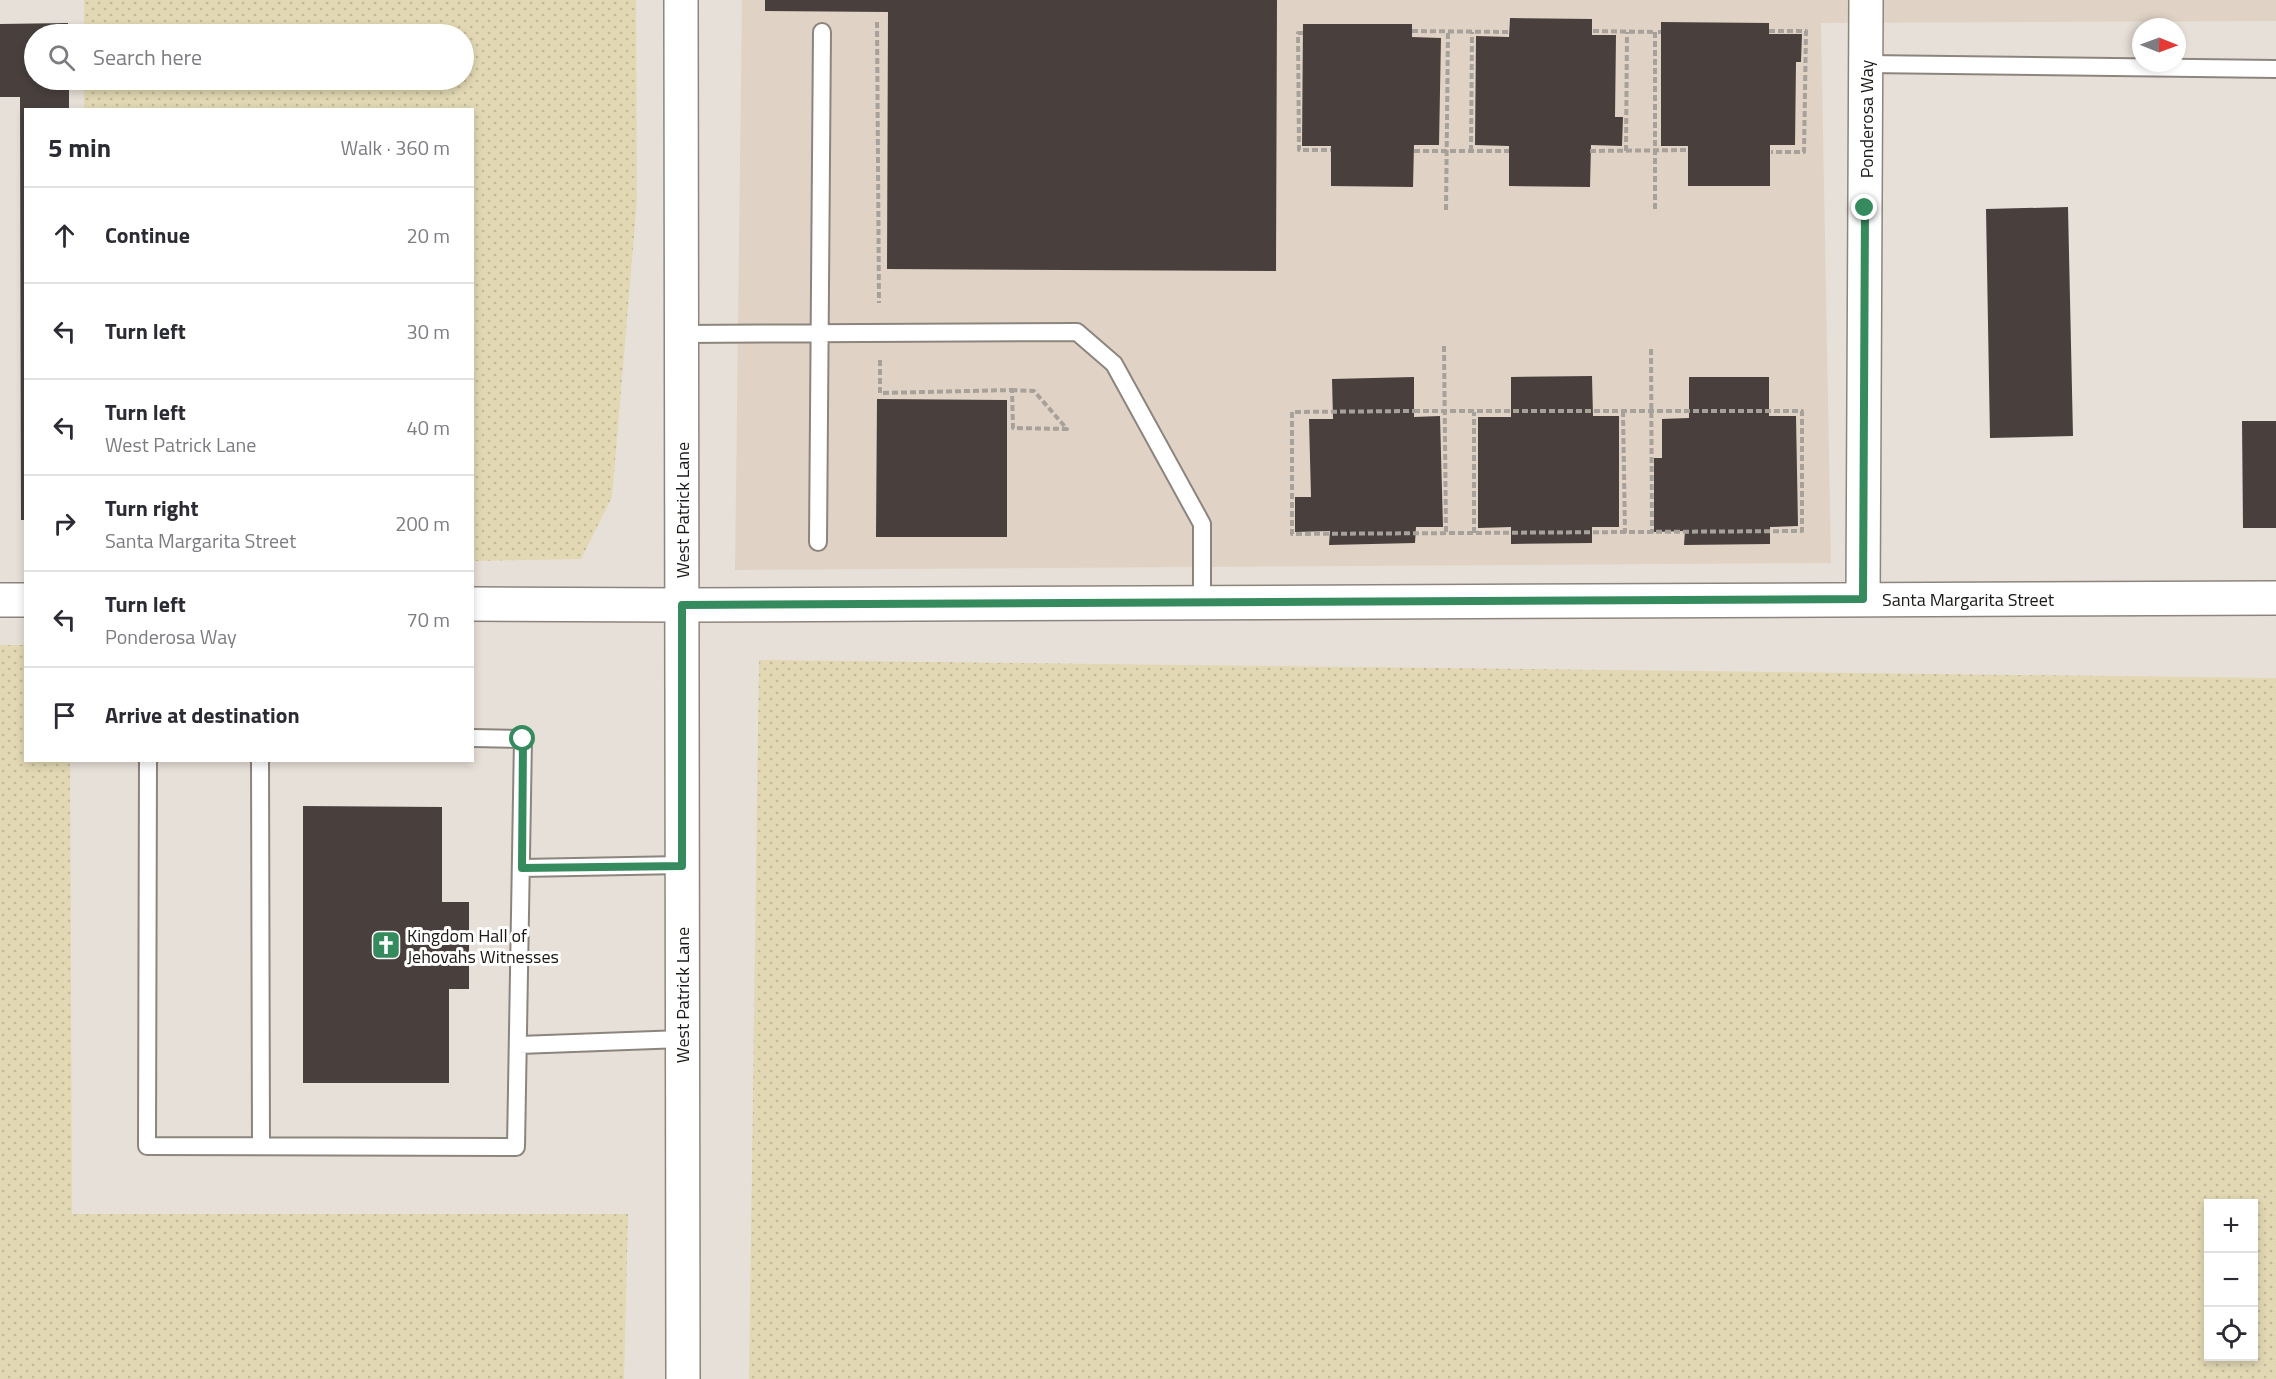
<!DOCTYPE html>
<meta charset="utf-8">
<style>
body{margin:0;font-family:"Titillium Web",sans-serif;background:#f2f2f3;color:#2b2b33}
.controls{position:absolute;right:18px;bottom:18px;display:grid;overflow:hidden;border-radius:0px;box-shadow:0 3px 9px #0003}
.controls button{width:54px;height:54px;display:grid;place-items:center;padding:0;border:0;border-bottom:2px solid #e1e1e2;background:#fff;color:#2b2b33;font:30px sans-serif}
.compass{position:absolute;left:2132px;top:18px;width:54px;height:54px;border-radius:50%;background:#fff;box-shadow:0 3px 9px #0003;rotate:91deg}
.stop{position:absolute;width:18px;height:18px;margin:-14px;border:4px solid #368b5e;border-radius:50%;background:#fff}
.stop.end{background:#368b5e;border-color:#fff;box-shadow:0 2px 6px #0008}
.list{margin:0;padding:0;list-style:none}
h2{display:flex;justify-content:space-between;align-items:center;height:78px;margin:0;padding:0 24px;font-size:26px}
h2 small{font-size:20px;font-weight:400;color:#7c7c81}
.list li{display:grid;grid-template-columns:39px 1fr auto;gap:18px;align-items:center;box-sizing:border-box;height:96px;padding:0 24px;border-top:2px solid #e1e1e2}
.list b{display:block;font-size:22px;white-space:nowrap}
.list p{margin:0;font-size:20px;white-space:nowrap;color:#7c7c81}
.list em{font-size:20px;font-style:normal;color:#7c7c81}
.icon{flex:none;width:33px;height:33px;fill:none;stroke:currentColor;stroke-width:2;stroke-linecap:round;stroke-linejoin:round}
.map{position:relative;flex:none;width:2276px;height:1379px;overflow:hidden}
.search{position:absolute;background:#fff;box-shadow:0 3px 9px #0003;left:24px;top:24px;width:450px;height:66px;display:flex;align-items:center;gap:15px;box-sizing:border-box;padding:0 21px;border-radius:33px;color:#7c7c81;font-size:22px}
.panel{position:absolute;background:#fff;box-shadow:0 3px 9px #0003;left:24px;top:108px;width:450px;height:654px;border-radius:0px}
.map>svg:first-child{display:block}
.built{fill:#e0d3c5}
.sand{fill:url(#sand-dots);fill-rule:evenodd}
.building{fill:#49403e}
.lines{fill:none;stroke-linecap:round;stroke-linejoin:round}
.service-casing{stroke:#8c857e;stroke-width:20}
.minor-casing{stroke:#8c857e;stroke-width:36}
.tertiary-casing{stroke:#8c857e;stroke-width:36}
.path{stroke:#a7a19b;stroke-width:4;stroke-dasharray:6 3;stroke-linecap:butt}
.service{stroke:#fff;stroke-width:16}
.minor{stroke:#fff;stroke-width:33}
.tertiary{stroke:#fff;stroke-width:33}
.route{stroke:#368b5e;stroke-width:8}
.labels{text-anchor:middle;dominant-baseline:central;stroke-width:6;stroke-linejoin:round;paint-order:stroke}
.street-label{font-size:18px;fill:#1b1815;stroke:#fff}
.poi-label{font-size:18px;fill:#1b1815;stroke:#fff;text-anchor:start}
</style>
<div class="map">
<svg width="2276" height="1379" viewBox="0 0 2276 1379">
<defs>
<pattern id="sand-dots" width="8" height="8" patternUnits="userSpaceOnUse" patternTransform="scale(1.5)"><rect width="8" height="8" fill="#e2d8b3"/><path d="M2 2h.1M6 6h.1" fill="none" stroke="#c1b999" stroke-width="1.8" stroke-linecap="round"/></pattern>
</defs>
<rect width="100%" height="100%" fill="#e7e0d8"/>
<path class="built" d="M742,0H2276V21L1821,23L1831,563L735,570Z"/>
<path class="sand" d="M84,0H636L637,200L612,497L581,559L473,561L472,110L84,109V80H464V34H84Z
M0,645H25L26,760L70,761L72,1214H628L624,1379H0Z
M759,660L2276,678V1379H749ZM2208,1204H2254V1356H2208Z"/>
<path class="building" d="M765,0H1277L1276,271L887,269L888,12L765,11Z
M1510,18L1592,19V35H1616L1615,117H1623L1622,146L1591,145L1590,187L1509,186V146L1475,145L1476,36L1509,37Z
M1661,22L1769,23V34H1802L1801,62H1796L1795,145H1770V186H1688V146H1661Z
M68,23V34H34V80H69V110H26V520H21L20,97H0V24Z
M1303,24H1412V37L1441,38L1439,145H1414L1413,187L1331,186V146H1302Z
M2068,207L2073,436L1990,438L1986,209Z
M1592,376L1593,416H1619V527H1592V543L1511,544V527L1478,528V417H1511V377Z
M1414,377V417L1440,416L1443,527H1416L1415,543L1329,545L1330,531L1295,532V497H1311L1309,419H1333L1332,379Z
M1689,377H1769V416H1796L1798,526L1770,527V544L1684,545L1685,531L1654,532V458H1662V419L1689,418Z
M877,399L1007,400V537H876Z
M2242,421H2276V528H2243Z
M303,806L442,807V902H469V989H449V1083H303Z"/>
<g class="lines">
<g class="service-casing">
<path id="service" d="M1866,64L2276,69
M681,334L1077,332L1114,364L1202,524V601
M818,542L822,32
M148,760L147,1146L516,1147L523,739L472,738
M260,760L261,1146
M522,868L682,865
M519,1045L682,1039"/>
</g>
<g class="minor-casing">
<path id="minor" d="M1863,599L1866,0
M0,600H26
M472,604L682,605L2276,598"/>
</g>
<g class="tertiary-casing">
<path id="tertiary" d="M681,0L683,1379"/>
</g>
<path class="path" d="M877,22L879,303
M1412,31L1509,32
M1593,31L1655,32
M1769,31H1806L1804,152H1771
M1303,33H1298L1299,150H1331
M1414,151H1509
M1471,151L1472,32
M1590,151L1688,150
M1626,151L1627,32
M1655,209V32H1661
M1446,210L1448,31
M1444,346L1446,533
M1651,349L1652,533
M880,360V393L1012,390L1013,428L1067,429L1034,391L1012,390
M1414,411H1802V531L1292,534V412Z
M1623,411L1625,533
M1474,533V412"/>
<use href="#service" class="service"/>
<use href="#minor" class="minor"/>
<use href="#tertiary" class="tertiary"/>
</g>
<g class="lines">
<path class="route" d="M523,739L522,868L682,866V605L1863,599L1865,208"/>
</g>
<defs>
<g id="church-square" transform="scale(1.5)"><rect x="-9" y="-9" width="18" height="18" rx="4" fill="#368b5e" stroke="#fff"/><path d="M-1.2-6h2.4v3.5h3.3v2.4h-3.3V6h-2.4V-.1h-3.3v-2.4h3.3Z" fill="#fff"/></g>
</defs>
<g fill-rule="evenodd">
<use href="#church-square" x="386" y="945"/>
</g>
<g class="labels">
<g class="street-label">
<text transform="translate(1866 119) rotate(-90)">Ponderosa Way</text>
<text transform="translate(682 510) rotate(-90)">West Patrick Lane</text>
<text x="1968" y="599">Santa Margarita Street</text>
<text transform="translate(682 995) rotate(-90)">West Patrick Lane</text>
</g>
<g class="poi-label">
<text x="407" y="935">Kingdom Hall of<tspan x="407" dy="21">Jehovahs Witnesses</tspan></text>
</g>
</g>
</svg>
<div class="controls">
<button>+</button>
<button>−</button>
<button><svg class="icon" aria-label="locate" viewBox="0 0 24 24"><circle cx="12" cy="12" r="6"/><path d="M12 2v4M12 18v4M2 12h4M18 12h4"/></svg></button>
</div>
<svg class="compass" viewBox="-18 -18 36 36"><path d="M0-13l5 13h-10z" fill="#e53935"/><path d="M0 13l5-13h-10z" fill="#7c7c81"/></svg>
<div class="stop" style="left:523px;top:739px"></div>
<div class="stop end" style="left:1865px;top:208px"></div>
<div class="search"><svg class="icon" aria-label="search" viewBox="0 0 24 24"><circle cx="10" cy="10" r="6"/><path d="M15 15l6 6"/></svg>Search here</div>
<section class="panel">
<h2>5 min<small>Walk · 360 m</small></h2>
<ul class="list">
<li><svg class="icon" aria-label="ahead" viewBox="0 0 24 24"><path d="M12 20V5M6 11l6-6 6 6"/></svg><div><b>Continue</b></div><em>20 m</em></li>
<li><svg class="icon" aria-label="left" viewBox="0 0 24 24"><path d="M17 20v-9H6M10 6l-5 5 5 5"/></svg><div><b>Turn left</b></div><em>30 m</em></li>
<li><svg class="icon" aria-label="left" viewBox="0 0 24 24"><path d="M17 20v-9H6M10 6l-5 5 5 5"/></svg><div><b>Turn left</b><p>West Patrick Lane</p></div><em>40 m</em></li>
<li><svg class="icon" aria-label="right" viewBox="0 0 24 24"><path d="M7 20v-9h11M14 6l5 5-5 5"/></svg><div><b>Turn right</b><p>Santa Margarita Street</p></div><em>200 m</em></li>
<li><svg class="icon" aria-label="left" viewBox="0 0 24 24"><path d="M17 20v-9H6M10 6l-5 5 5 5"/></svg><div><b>Turn left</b><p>Ponderosa Way</p></div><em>70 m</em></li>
<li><svg class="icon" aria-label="arrive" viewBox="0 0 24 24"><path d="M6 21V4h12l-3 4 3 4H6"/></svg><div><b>Arrive at destination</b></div></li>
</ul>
</section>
</div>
